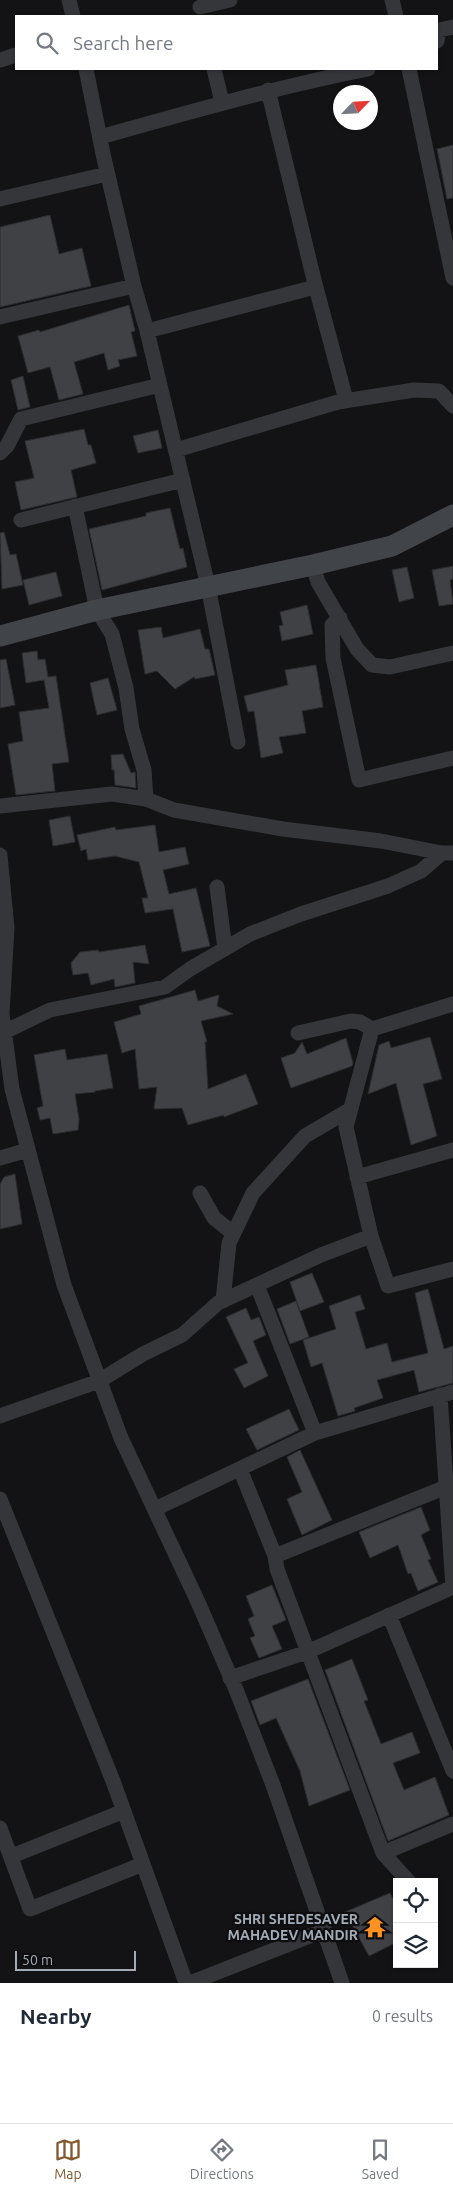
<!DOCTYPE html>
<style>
body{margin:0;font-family:Ubuntu,sans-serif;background:#f2f2f3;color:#1f2937}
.controls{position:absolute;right:15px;bottom:15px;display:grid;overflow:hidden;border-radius:0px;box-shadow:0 1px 4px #0004}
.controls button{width:45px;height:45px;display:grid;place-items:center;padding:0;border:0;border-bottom:1px solid #e0e1e3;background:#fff;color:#1f2937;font:25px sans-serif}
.compass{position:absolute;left:333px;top:85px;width:45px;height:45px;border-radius:50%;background:#fff;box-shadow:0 1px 4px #0004;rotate:65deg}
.scale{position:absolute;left:15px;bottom:12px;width:121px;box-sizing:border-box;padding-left:5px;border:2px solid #a3acb6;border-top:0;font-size:14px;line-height:18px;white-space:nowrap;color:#a3acb6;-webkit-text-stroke:4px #0e0e10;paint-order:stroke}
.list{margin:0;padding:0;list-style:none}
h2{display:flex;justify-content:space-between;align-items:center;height:65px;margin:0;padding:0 20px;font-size:21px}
h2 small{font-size:16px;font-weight:400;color:#747a83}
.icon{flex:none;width:28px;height:28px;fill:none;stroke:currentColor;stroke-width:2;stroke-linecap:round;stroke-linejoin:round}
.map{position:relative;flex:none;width:453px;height:1983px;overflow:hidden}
.search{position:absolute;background:#fff;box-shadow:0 1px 4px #0004;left:15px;right:15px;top:15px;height:55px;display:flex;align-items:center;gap:12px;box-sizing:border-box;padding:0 18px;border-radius:0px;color:#747a83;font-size:19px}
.sheet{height:140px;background:#fff}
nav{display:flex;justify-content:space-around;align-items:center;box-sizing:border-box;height:70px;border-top:1px solid #e0e1e3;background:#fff;font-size:14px;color:#747a83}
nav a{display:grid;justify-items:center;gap:2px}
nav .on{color:#84582d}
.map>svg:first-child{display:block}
.building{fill:#3f4145;stroke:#2d2d31}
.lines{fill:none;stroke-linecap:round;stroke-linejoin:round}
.street{stroke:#34363a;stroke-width:15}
.secondary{stroke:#41454a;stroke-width:21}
.labels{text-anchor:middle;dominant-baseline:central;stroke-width:4.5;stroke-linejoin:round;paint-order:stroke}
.poi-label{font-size:14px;font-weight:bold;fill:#a3acb6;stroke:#0e0e10;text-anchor:end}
</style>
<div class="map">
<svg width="453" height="1983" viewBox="0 0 453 1983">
<rect width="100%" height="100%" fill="#131315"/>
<path class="building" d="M453,145V198L447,199L437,149Z
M50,215L59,254L82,248L91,286L0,307V227Z
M129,305L135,331L131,332L137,356L118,360L120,366L108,370L104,353L74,362L83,394L59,400L50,367L28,373L18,336L39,330L40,332Z
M23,376L30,407L18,410L11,380Z
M84,429L88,445H91L96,463L71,470L77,497L21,510L15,482L34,478L25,441Z
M158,430L162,448L138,453L133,436Z
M170,508L180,549L183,548L187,567L102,590L89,529L146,516V513Z
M4,532L10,555L16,554L23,585L2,589L0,533Z
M453,566V579L450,580L453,604L439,606L432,570Z
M407,567L414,598L399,602L392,570Z
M56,572L62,596L29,605L23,580Z
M307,605L313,634L282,641L279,626L283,625L280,612Z
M161,627L163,638L200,629L205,649H209L215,675L195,679L194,677L175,689L157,671L145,674L138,630Z
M37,651L38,660L45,659L48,677L56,676L69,762L52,764L55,791L16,795L8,744L23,741L19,712L49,708L44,680L26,683L22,653Z
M6,659L15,705L0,708V660Z
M316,665L323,707L302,711L306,733L279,737L283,753L261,758L254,711L248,712L244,696L288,685L285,670Z
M108,678L117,710L97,715L90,683Z
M123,754L131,773L135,772L136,788L115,785L114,770H112L111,755Z
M70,816L75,842L53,846L49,820Z
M155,825L159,852L185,847L189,864L163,870L169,894L196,888L210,946L182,952L173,909L145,913L142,898H148L139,862L115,856L88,860L86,849L81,851L77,835L115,827L116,830Z
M145,945L149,964L133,962L135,983L115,987L114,979L91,985L88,973L73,975L71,963L80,952L98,950L99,952Z
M195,990L198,1001L219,995L217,1006L233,1014L201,1021L207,1042H205L208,1089L246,1074L258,1104L224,1117V1115L188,1125L182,1108L154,1109L157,1087L139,1089L135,1049L122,1053L114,1022L141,1014L139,1006Z
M430,1037L442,1079L423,1084L437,1136L411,1145L396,1083L368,1094L379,1045L389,1041L391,1048Z
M346,1038L353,1063L352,1066L291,1088L281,1058L295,1053L302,1042L307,1054Z
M65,1049L67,1060L107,1054L113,1088L95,1091V1092L75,1094L79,1119L78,1130L53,1134L50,1118L40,1120L37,1108L43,1106L34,1055Z
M15,1174L22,1224L0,1229V1184L4,1177Z
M312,1273L324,1302L300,1311L290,1282Z
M428,1289L444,1349L453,1346V1383L419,1392L414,1370L377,1380L383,1398L354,1408L355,1411L338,1416L322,1363L311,1367L303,1340L336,1329L329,1306L360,1295L365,1309L355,1312L366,1349L387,1343L392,1362L428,1353L415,1293Z
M296,1301L309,1337L290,1344L277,1309Z
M246,1308L251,1320L259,1317L266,1335L253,1341L268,1376L244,1388L234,1369L248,1363L226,1317Z
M289,1409L299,1430L257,1450L246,1429Z
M300,1450L332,1520L302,1535L287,1499L302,1492L287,1457Z
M421,1507L430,1530L421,1535L431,1559L428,1560L438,1582L418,1591L411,1573L408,1574L398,1545L370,1558L359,1532Z
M272,1585L286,1620L272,1626L282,1649L259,1658L250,1638L255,1636L248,1619L254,1616L246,1596Z
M352,1659L368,1700L364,1701L381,1744L412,1732L420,1753L393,1763L404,1790L435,1777L449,1815L388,1841L325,1670Z
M308,1679L350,1790L309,1806L300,1771L276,1718L260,1725L251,1701Z
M390,1893L397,1906V1942L369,1956L345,1912Z"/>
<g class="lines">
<path class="street" d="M69,0L73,16
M392,0L396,16
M200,7L230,0
M437,41L439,30L453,27
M0,60L16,55
M86,69L103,154L134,286L147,331L208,586L238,742
M214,69L222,102
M409,69L453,278
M268,90L314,280L346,400
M100,137C189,112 277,87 368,69
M0,199L107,174
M0,317L134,286
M147,331L315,287
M176,450L338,402L414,390L439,391L453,406
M0,453L7,446L21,419L160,385
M75,506L97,610L112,634L126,688L132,729L144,770L146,799
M21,520L183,480
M313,565L318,582L357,649L372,665L390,667L453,653
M340,618L332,625L333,658L359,780L453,758
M0,806L112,794L146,799L174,810L283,829L381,841L442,853H453
M0,855L7,928L2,1014L12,1089L64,1285L121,1438L198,1602L237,1692L273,1785L342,1983
M217,887L225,949
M453,1004L372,1029L346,1127L371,1236L388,1286L453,1269
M298,1033L351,1021L360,1022L372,1029
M0,1034L50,1010L165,987L190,969L250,934L301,914L388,886L421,871L442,853
M0,1158L28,1150
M357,1177L453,1150
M200,1193L214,1218L233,1233
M257,1285L315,1433
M223,1301L229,1243L253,1193L305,1136L351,1109
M440,1395L453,1587
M0,1416L99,1381L143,1354L182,1335L218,1303L321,1255L371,1236
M240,1469L275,1556L277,1569L383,1853L409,1882
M0,1499L113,1781L186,1983
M155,1509L315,1433L453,1392
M275,1556L446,1487H453
M389,1615L453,1771
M230,1678L307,1652L453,1587
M0,1828L30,1909L143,1864
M383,1853L453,1824
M12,1856L124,1811
M190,1983L325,1930"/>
<path class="secondary" d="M0,636L97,610L313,565L392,546L453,515"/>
</g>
<defs>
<g id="temple-bare" transform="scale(1.725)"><path d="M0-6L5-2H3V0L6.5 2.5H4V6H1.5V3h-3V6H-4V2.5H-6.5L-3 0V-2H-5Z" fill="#ff9221" stroke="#0e0e10" stroke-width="2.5" paint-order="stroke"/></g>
</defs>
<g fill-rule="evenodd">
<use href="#temple-bare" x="375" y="1927"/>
</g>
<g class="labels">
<g class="poi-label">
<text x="358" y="1919">SHRI SHEDESAVER<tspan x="358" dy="16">MAHADEV MANDIR</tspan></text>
</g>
</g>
</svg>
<div class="controls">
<button><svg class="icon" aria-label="locate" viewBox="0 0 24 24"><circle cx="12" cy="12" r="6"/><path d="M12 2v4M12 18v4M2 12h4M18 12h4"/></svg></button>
<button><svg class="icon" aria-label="layers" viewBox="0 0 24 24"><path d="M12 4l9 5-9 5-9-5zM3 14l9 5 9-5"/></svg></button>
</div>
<svg class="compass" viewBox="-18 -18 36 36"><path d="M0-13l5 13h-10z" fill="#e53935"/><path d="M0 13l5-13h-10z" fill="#747a83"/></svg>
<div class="scale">50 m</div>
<div class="search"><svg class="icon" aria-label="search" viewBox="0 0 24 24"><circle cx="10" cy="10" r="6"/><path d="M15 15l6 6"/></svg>Search here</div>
</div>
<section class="sheet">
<h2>Nearby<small>0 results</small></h2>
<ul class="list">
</ul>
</section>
<nav>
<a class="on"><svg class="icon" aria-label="map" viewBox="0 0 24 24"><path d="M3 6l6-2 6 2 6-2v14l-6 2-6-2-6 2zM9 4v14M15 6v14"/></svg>Map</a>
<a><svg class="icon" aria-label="directions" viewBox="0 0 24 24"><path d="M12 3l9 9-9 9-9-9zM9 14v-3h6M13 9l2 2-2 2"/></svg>Directions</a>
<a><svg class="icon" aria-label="saved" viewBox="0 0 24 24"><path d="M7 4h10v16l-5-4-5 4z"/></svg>Saved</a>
</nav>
